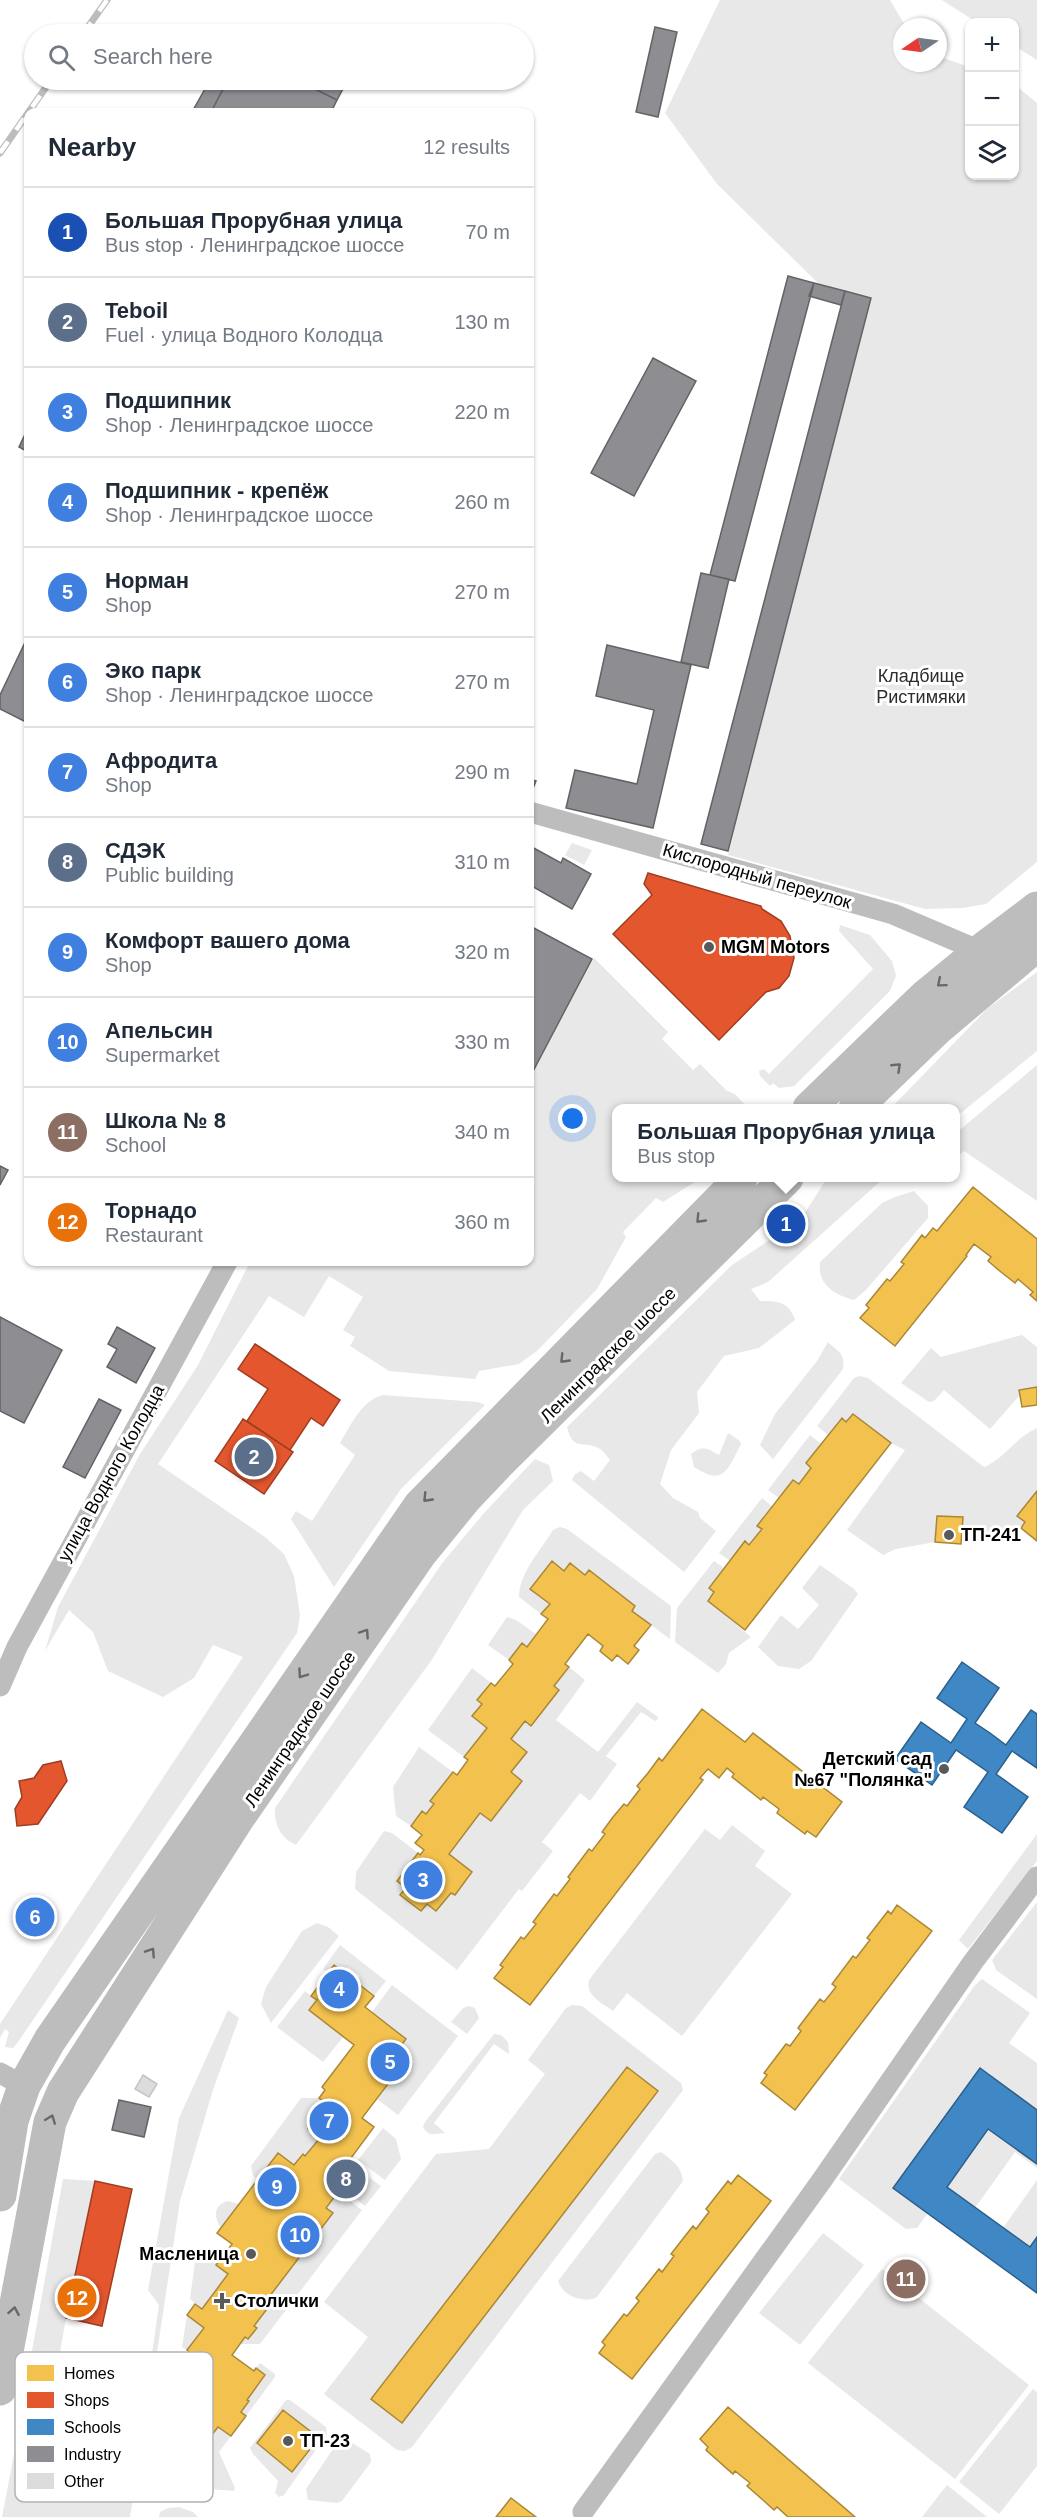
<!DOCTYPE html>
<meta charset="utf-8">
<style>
body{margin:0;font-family:Arial,sans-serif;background:#f2f2f3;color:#1f2937}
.controls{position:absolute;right:18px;top:18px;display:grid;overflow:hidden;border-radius:12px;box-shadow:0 2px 4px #0004}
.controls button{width:54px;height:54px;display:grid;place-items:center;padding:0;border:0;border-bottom:2px solid #e0e1e3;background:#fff;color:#1f2937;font:30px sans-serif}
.compass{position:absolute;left:893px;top:18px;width:54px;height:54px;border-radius:50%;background:#fff;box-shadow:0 2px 4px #0004;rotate:257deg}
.you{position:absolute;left:573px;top:1119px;width:21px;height:21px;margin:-15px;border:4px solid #fff;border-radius:50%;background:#1a73e8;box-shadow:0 0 0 9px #1a73e833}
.badge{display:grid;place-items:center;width:39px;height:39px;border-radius:50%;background:#1a73e8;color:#fff;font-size:20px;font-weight:700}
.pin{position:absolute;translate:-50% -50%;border:3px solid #fff;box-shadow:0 2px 6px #0006}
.popup{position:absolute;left:612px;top:1104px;width:348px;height:78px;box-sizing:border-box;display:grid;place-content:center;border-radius:12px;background:#fff;filter:drop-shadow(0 2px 4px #0005);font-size:20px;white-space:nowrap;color:#747a83}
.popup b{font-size:22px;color:#1f2937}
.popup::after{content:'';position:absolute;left:50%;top:100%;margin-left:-12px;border:12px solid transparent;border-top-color:#fff}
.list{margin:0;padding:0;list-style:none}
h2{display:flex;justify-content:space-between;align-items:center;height:78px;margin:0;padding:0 24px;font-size:26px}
h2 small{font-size:20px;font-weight:400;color:#747a83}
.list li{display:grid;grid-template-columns:39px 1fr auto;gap:18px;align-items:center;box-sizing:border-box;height:90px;padding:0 24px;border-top:2px solid #e0e1e3}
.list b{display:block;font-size:22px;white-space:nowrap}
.list p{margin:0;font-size:20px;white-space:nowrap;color:#747a83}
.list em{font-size:20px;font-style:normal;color:#747a83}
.icon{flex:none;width:33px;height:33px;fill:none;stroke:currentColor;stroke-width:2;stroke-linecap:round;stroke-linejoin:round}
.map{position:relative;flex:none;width:1037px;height:2517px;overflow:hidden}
.search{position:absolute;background:#fff;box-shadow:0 2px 4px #0004;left:24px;top:24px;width:510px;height:66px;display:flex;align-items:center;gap:15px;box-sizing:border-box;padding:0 21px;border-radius:33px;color:#747a83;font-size:22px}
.panel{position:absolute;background:#fff;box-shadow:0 2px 4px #0004;left:24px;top:108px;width:510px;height:1158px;border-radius:12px}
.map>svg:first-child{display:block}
.green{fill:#e8e8e8}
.homes{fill:#f2c14e;stroke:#a98737;stroke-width:1.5}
.shops{fill:#e4572e;stroke:#a03d20;stroke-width:1.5}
.schools{fill:#3f88c5;stroke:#2c5f8a;stroke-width:1.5}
.industry{fill:#8d8d92;stroke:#636366;stroke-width:1.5}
.building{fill:#dcdcdc;stroke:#c4c4c4;stroke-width:1.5}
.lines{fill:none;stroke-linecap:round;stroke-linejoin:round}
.minor{stroke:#bdbdbd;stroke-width:21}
.primary{stroke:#bdbdbd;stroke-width:33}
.rail-casing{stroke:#bdbdbd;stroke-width:7}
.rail{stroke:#fff;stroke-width:4.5;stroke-dasharray:14;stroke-linecap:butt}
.oneway{stroke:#686868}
.poi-dot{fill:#595959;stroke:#fff;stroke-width:2}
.labels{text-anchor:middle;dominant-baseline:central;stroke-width:6;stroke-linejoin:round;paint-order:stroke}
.park-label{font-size:18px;fill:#2d2d2d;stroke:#fff}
.street-label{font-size:18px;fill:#000;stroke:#fff}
.poi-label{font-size:18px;font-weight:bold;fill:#000;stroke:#fff;text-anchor:start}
.key{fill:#fff;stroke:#b2b2b2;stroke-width:1.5}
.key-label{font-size:16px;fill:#000}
</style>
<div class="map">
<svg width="1037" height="2517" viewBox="0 0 1037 2517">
<rect width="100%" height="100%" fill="#fff"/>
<path class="green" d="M720,0H890L906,27H902V63H938V56L969,67L970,176H1014L1015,85L1037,103V862L986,904L963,908L925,909L728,855L871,298L820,285L717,184L665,113Z
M942,0H1037V60L1015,46L1014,22H976Z
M572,843L592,850L584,865L565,855Z
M840,925L870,935L892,961L896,976L890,991L794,1086L779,1088L773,1083L770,1086L760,1076L759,1071L764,1069L769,1074L873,969L839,931Z
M594,958L668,1032L662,1039L693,1070L700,1064L727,1091L735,1094L747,1107L616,1108V1178H701L663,1202L656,1198L623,1232L626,1237L597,1289L537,1351L519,1364L479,1371L475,1379L389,1371L350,1346L355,1337L343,1330L363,1297L329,1276L304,1317L269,1296L158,1464L265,1537L284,1554L294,1576L300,1615L297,1633L18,2042L13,2048L5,2047L9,2032L5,2029L0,2038V2024L243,1657L213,1645L194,1678L163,1697L108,1671L93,1632L69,1610L45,1651L58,1607L140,1454L198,1365L250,1262H530V1077Z
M1037,972V1051L956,1117V1108H891L988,1008Z
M1037,1065V1201L964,1151L956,1158V1133Z
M827,1178H884L768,1282L751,1289L760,1301C777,1301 789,1301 795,1320L759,1348L724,1356L697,1392L699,1413L671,1450L660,1484L673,1498L698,1512L700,1518L716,1531L684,1572L572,1480L575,1474L581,1471L594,1481L610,1460C607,1457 604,1451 600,1449C584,1439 573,1453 567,1427L732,1265L801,1219Z
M914,1191L928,1206V1218L866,1290L854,1300C835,1295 817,1285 820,1262L882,1203L895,1197Z
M1022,1335L1037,1347V1387L1019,1390L1020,1395L990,1429L944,1390L934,1401L929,1402L901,1383L931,1348L941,1357Z
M828,1342C838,1352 845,1352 843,1369L773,1459L760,1445L775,1414L817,1361Z
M859,1376L868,1378L984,1467C1005,1458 1016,1437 1037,1428V1491L1017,1516L1025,1522L1005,1542L995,1533L962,1527V1517L937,1516L935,1542L896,1549L883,1555L847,1530L905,1450L891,1443L853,1414L846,1422L841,1418L828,1435L817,1426L854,1378Z
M383,1395L478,1402L485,1405L401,1489L334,1587L291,1519L296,1511L312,1521L355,1455L340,1443C351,1425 361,1401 383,1395Z
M728,1433L740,1441L741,1444C728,1469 724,1487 694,1467L691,1454C703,1445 707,1448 719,1455Z
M810,1435L821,1444L806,1463L811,1468L799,1484L793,1480L779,1498L768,1490Z
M535,1459L549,1465L553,1481L523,1510L431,1661L296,1845C280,1838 274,1824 275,1808L443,1562L485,1512Z
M762,1498L772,1506L757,1525L762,1529L749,1545L745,1542L730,1561L719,1553Z
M560,1527L567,1529L671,1606L670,1639L632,1611L635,1606L589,1571L585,1575L570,1563L564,1571L552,1561L531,1589L550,1604L541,1614L519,1597C519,1573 541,1550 553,1530Z
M714,1561L724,1568L709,1588L714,1592L708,1601L751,1637L729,1653L726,1664L718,1673L675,1642L677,1608Z
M820,1565L854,1589L858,1594L811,1661L799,1669L778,1666L758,1647L781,1615L798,1629L819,1605L802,1588Z
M507,1617L516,1620L536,1634L527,1647L522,1643L509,1660L488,1645Z
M569,1667L585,1680L556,1720L598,1752L637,1702L658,1717L657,1720L655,1721L641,1712L606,1756L617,1764L590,1801L580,1793L542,1842L553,1851L522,1891L519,1889L457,1970L355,1889L356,1872L384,1831L392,1833L418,1853L397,1881L406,1888L400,1895L421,1911L427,1904L436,1911L451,1893L455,1895L472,1872L449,1854L480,1813L491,1821L522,1781L511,1772L527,1752L511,1739L525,1721L531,1725L554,1686Z
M472,1668L491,1683L478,1700L482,1704L472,1716L487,1728L464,1757L428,1730Z
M419,1747L453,1772L430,1801L434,1804L426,1814L422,1812L411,1826L396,1816L393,1787Z
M732,1825L765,1851L755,1866L792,1894L682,2036L627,1993L613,2011C602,2003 585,1996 589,1980L705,1829L720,1840Z
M1037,1834V1861L968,1949L959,1940Z
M1037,1902V1999L996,1970L992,1960Z
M317,1923L328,1927L339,1936L271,2023L261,2004L266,1987L302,1931Z
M340,1945L386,1981L374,1996L356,1982L360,1976L348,1967L344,1973H329L323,1969Z
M982,1979L1030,2013L1009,2043L1037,2063V2110L980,2068L928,2213L917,2228L906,2229L839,2179L975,1985Z
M392,1985L458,2036L398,2115L377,2099L407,2059L397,2051L406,2039L372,2012Z
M305,1991L317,2000L344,2036L323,2062L277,2027Z
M572,2005L582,2006L681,2083L683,2090L412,2447L405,2451L397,2450L324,2394L368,2337L324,2302L436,2154L489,2149L545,2074L528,2060L566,2008Z
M469,2006L475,2008L479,2018L467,2034L451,2022L463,2008Z
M228,2010L239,2018L213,2090L180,2201L149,2405L143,2410L115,2407L114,2404L116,2403L141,2405L145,2402L159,2305L148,2290L179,2118Z
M494,2034L501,2035L508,2042L509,2054L494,2044L434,2123L445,2133C435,2134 428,2137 423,2127L425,2122Z
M301,2098H319L327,2104L308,2129L320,2138L305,2156L302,2154L294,2165L258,2179L253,2176L251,2166Z
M383,2128L396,2139L401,2159L385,2180L358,2160Z
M988,2129L1037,2164V2168L1015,2152L975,2208L947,2187Z
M661,2152C673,2161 681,2166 683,2181L597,2297C583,2304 563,2296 558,2281L655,2154Z
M356,2168L381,2186L365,2206L342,2188Z
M63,2179L95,2181L66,2318L53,2392L92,2398L91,2404L24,2395Z
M1037,2180V2237L1030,2247L1003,2228Z
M338,2192L362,2210L260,2344H240L245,2337L248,2339L256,2329L254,2326L270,2305L266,2301L333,2214L326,2208Z
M228,2201L239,2204L221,2228C213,2217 214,2204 228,2201Z
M823,2233L864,2265L800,2345L759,2313Z
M204,2249L220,2261L217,2266L228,2274L202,2309L190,2299L195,2262Z
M882,2269L1029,2385L955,2479L808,2363Z
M187,2315L204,2328L187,2350L182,2347Z
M260,2363L275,2374V2377L246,2416L241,2412L249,2402L247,2400L265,2376L256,2368Z
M1033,2389L1037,2392V2466L999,2514L959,2482Z
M185,2393L190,2397L176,2415L208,2440L218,2427L231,2436L219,2452L235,2488L234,2491C214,2489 189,2489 170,2481C152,2473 155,2438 162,2423C167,2412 178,2403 185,2393Z
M286,2400H290L326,2427L327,2434L284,2495L279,2497L275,2493L278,2481L253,2454L250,2448Z
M31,2422L125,2439L128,2444L122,2477L136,2480L130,2517H2L19,2428Z
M344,2438L370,2454L371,2462L342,2501L337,2503L308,2500L306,2489L339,2440Z
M947,2485L987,2517H922Z
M179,2507L193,2512L198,2517H159L160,2512L168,2508Z"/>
<path class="homes" d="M973,1187L1037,1239V1301L1030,1295L1033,1292L1018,1279L1015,1283L1001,1272L988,1261L991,1257L974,1244L966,1255L967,1256L895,1346L860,1318L869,1308L866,1305L887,1279L890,1281L904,1264L901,1262L922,1235L925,1238L933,1228L937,1231Z
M1037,1387V1405L1022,1407L1019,1390Z
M853,1414L891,1443L745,1630L708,1601L714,1592L709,1588L745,1541L749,1545L762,1529L757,1526L793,1480L799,1484L811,1468L806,1463L842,1418L846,1422Z
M1037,1491V1541L1021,1528L1025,1522L1017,1516Z
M937,1516L963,1517L961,1544L935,1542Z
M552,1561L564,1571L570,1563L585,1575L589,1570L635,1606L632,1611L651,1625L634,1646L639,1650L628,1664L617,1655L612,1661L600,1651L603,1646L588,1634L565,1664L569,1667L554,1686L559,1690L531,1726L525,1721L511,1739L527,1752L511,1772L522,1781L491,1821L480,1813L449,1854L472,1872L455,1895L451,1893L436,1911L427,1904L421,1911L400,1895L406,1888L397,1881L418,1853L420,1855L424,1850L415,1843L422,1835L411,1826L422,1811L426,1814L434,1804L430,1801L453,1772L457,1775L468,1760L464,1757L487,1728L472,1716L482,1704L477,1700L491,1683L495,1686L513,1664L509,1660L522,1643L527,1647L548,1619L541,1614L550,1604L530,1589Z
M702,1709L745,1742L753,1733L842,1802L816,1837L807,1831L805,1834L777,1813L779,1809L763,1797L761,1800L732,1777L734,1774L727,1768L719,1778L708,1769L700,1778L703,1780L530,2005L494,1978L503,1967L500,1965L521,1937L524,1939L536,1924L533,1922L554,1894L557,1896L570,1879L568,1877L589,1849L592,1851L605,1834L602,1832L613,1817L624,1804L627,1806L640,1789L637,1786L648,1773L659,1758L662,1761Z
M897,1905L932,1931L795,2110L761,2083L767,2075L764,2073L786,2044L790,2046L801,2031L798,2028L820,1999L824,2002L836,1987L832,1984L853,1956L856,1958L870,1940L867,1938L888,1911L891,1914Z
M334,1965L374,1996L365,2007L406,2039L397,2051L407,2059L362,2118L374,2127L348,2162L356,2168L326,2208L333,2213L266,2301L270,2305L254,2326L257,2328L248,2339L245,2337L232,2355L254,2371L256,2368L265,2375L247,2400L249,2401L241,2412L246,2416L231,2436L218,2427L208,2440L175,2415L190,2397L181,2390L195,2373L181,2363L189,2352L187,2350L204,2328L187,2315L195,2304L202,2309L228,2274L216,2265L232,2244L217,2233L278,2153L294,2165L303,2154L305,2156L320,2138L308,2129L327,2104L319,2098L325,2090L322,2087L354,2045L309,2010L317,2000L311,1996Z
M627,2067L658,2091L402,2423L371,2399Z
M738,2175L771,2201L632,2379L599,2353L605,2345L602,2342L624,2314L627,2316L639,2301L636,2298L659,2269L662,2272L674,2256L671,2254L693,2226L696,2229L709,2212L706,2209L728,2181L731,2184Z
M728,2407L855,2517H788L777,2507L774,2510L764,2501L747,2486L750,2483L735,2471L733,2474L706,2450L708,2447L700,2439Z
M283,2410L319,2438L292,2472L257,2443Z
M511,2498L536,2517H496Z"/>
<path class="shops" d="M648,873L761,906L762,909L781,921L790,936L794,958L789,976L779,988L766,992L719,1040L613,934L652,895L644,884Z
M255,1344L340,1400L323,1426L311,1418L290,1450L247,1421L268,1389L238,1369Z
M243,1419L293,1452L264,1494L215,1461Z
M61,1761L67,1781L38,1824L17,1826L15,1809L22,1797L19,1781L34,1778L43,1765Z
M95,2181L132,2189L102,2326L66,2318Z"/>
<path class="schools" d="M962,1662L999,1688L975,1723L990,1733L1006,1745L1031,1710L1037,1714V1768L1012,1751L996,1774L1028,1797L1002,1833L964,1807L988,1772L956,1750L932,1785L895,1759L921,1722L951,1743L967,1719L937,1698Z
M980,2068L1037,2110V2164L988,2129L947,2187L1030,2247L1037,2237V2293L893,2188Z"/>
<path class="industry" d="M655,27L677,32L658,117L636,112Z
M210,80L224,87L211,112H192Z
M228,80H297L337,100L331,112H211Z
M297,80H340L346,83L337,100Z
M788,276L814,283L735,581L710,575Z
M814,283L845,291L841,305L809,296Z
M845,291L871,298L728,851L701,844Z
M653,358L696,381L634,496L591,473Z
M28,428V452L19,447Z
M701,573L729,579L708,668L681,662Z
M28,636V723L0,709V695Z
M607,645L691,665L653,828L566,808L575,770L637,784L654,710L596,696Z
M530,779L536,781L530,796Z
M530,846L561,863L563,858L591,874L572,909L530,885Z
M530,926L592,959L530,1077Z
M0,1166L8,1170L0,1185Z
M0,1317L62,1350L24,1423L0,1411Z
M117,1327L155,1348L136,1383L107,1367L117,1349L108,1344Z
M99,1399L121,1410L85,1478L63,1467Z
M119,2100L151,2107L144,2137L112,2130Z"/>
<path class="building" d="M143,2075L157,2084L149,2097L135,2089Z"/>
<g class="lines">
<path class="minor" d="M530,812L893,914L980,951
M0,1686L17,1647L227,1262
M0,2073L24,2086
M583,2512L822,2180L973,1962L1037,1877"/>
<path class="primary" d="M809,1108L924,997L980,951L1037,908
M855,1108L937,1029L1037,945
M0,2195L12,2121L24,2086L50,2040L420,1505L741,1178
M0,2389L50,2122L63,2092L237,1820L421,1553L465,1499L500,1462L787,1178"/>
<g class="rail-casing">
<path id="rail" d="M83,34L107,0
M0,153L51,80"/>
</g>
<use href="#rail" class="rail"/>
</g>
<defs><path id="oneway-chevron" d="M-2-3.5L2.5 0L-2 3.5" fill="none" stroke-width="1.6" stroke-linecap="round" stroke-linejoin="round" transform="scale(1.5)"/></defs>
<g class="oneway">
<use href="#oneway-chevron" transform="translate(941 983) rotate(140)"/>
<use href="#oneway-chevron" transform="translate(897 1067) rotate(-44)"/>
<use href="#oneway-chevron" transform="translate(700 1219) rotate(134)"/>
<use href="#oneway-chevron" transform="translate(564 1359) rotate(134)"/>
<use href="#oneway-chevron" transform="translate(427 1498) rotate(134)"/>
<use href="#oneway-chevron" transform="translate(365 1633) rotate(-56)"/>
<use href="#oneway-chevron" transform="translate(302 1674) rotate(125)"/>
<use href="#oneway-chevron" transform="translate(151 1952) rotate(-57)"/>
<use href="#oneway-chevron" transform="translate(51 2119) rotate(-69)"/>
<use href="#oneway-chevron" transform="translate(14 2311) rotate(-80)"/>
</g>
<g class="poi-dot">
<circle cx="709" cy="947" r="6"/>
<circle cx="949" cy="1535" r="6"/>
<circle cx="944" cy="1769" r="6"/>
<circle cx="251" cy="2254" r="6"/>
<path d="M219 2292h6v6h6v6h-6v6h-6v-6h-6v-6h6z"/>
<circle cx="288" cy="2441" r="6"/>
</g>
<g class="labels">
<g class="park-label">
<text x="921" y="676">Кладбище<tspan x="921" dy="21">Ристимяки</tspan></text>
</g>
<g class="street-label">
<text transform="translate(757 876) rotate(16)">Кислородный переулок</text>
<text transform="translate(608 1355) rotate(-45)">Ленинградское шоссе</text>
<text transform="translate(111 1473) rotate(-61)">улица Водного Колодца</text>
<text transform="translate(300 1729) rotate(-56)">Ленинградское шоссе</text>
</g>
<g class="poi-label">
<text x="721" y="947">MGM Motors</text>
<text x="961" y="1535">ТП-241</text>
<text x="932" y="1759" text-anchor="end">Детский сад<tspan x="932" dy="21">№67 "Полянка"</tspan></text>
<text x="239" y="2254" text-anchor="end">Масленица</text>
<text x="234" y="2301">Столички</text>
<text x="300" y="2441">ТП-23</text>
</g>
</g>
<rect x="15" y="2352" width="198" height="150" rx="9" class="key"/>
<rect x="27" y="2365" width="27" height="16" fill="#f2c14e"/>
<rect x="27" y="2392" width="27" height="16" fill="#e4572e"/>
<rect x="27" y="2419" width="27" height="16" fill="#3f88c5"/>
<rect x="27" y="2446" width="27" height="16" fill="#8d8d92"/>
<rect x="27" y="2473" width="27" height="16" fill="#dcdcdc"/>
<g class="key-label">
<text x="64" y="2379">Homes</text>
<text x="64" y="2406">Shops</text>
<text x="64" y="2433">Schools</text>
<text x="64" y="2460">Industry</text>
<text x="64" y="2487">Other</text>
</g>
</svg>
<div class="controls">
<button>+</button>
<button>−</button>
<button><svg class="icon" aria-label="layers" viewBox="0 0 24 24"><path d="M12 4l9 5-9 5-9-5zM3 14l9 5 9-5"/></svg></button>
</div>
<svg class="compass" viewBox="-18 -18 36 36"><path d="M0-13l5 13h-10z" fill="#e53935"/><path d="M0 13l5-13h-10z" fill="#747a83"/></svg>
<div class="you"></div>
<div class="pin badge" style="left:786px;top:1224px;background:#1a4fb4">1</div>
<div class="popup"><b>Большая Прорубная улица</b>Bus stop</div>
<div class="pin badge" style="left:254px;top:1457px;background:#5c6f8a">2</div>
<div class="pin badge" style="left:423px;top:1880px;background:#3f7fe0">3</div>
<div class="pin badge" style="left:339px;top:1989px;background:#3f7fe0">4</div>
<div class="pin badge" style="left:390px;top:2062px;background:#3f7fe0">5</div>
<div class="pin badge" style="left:35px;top:1917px;background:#3f7fe0">6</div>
<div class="pin badge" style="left:329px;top:2121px;background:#3f7fe0">7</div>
<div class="pin badge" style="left:346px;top:2179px;background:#5c6f8a">8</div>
<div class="pin badge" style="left:277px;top:2187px;background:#3f7fe0">9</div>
<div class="pin badge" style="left:300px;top:2235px;background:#3f7fe0">10</div>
<div class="pin badge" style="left:906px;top:2279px;background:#8d6e63">11</div>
<div class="pin badge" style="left:77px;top:2298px;background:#e8710a">12</div>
<div class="search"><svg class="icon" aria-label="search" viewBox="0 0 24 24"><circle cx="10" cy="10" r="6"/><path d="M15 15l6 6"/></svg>Search here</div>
<section class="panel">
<h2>Nearby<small>12 results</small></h2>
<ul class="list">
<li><span class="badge" style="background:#1a4fb4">1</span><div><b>Большая Прорубная улица</b><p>Bus stop · Ленинградское шоссе</p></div><em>70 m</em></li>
<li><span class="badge" style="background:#5c6f8a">2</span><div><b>Teboil</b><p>Fuel · улица Водного Колодца</p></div><em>130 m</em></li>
<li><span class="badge" style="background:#3f7fe0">3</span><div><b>Подшипник</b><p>Shop · Ленинградское шоссе</p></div><em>220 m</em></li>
<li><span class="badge" style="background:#3f7fe0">4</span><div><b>Подшипник - крепёж</b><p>Shop · Ленинградское шоссе</p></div><em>260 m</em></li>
<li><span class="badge" style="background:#3f7fe0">5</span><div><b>Норман</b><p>Shop</p></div><em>270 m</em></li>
<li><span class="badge" style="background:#3f7fe0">6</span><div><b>Эко парк</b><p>Shop · Ленинградское шоссе</p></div><em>270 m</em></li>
<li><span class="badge" style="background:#3f7fe0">7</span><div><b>Афродита</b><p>Shop</p></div><em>290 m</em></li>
<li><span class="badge" style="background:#5c6f8a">8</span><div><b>СДЭК</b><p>Public building</p></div><em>310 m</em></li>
<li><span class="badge" style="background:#3f7fe0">9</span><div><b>Комфорт вашего дома</b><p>Shop</p></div><em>320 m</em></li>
<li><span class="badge" style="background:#3f7fe0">10</span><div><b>Апельсин</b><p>Supermarket</p></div><em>330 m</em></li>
<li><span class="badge" style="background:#8d6e63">11</span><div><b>Школа № 8</b><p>School</p></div><em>340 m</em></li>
<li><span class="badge" style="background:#e8710a">12</span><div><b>Торнадо</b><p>Restaurant</p></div><em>360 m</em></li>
</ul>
</section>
</div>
